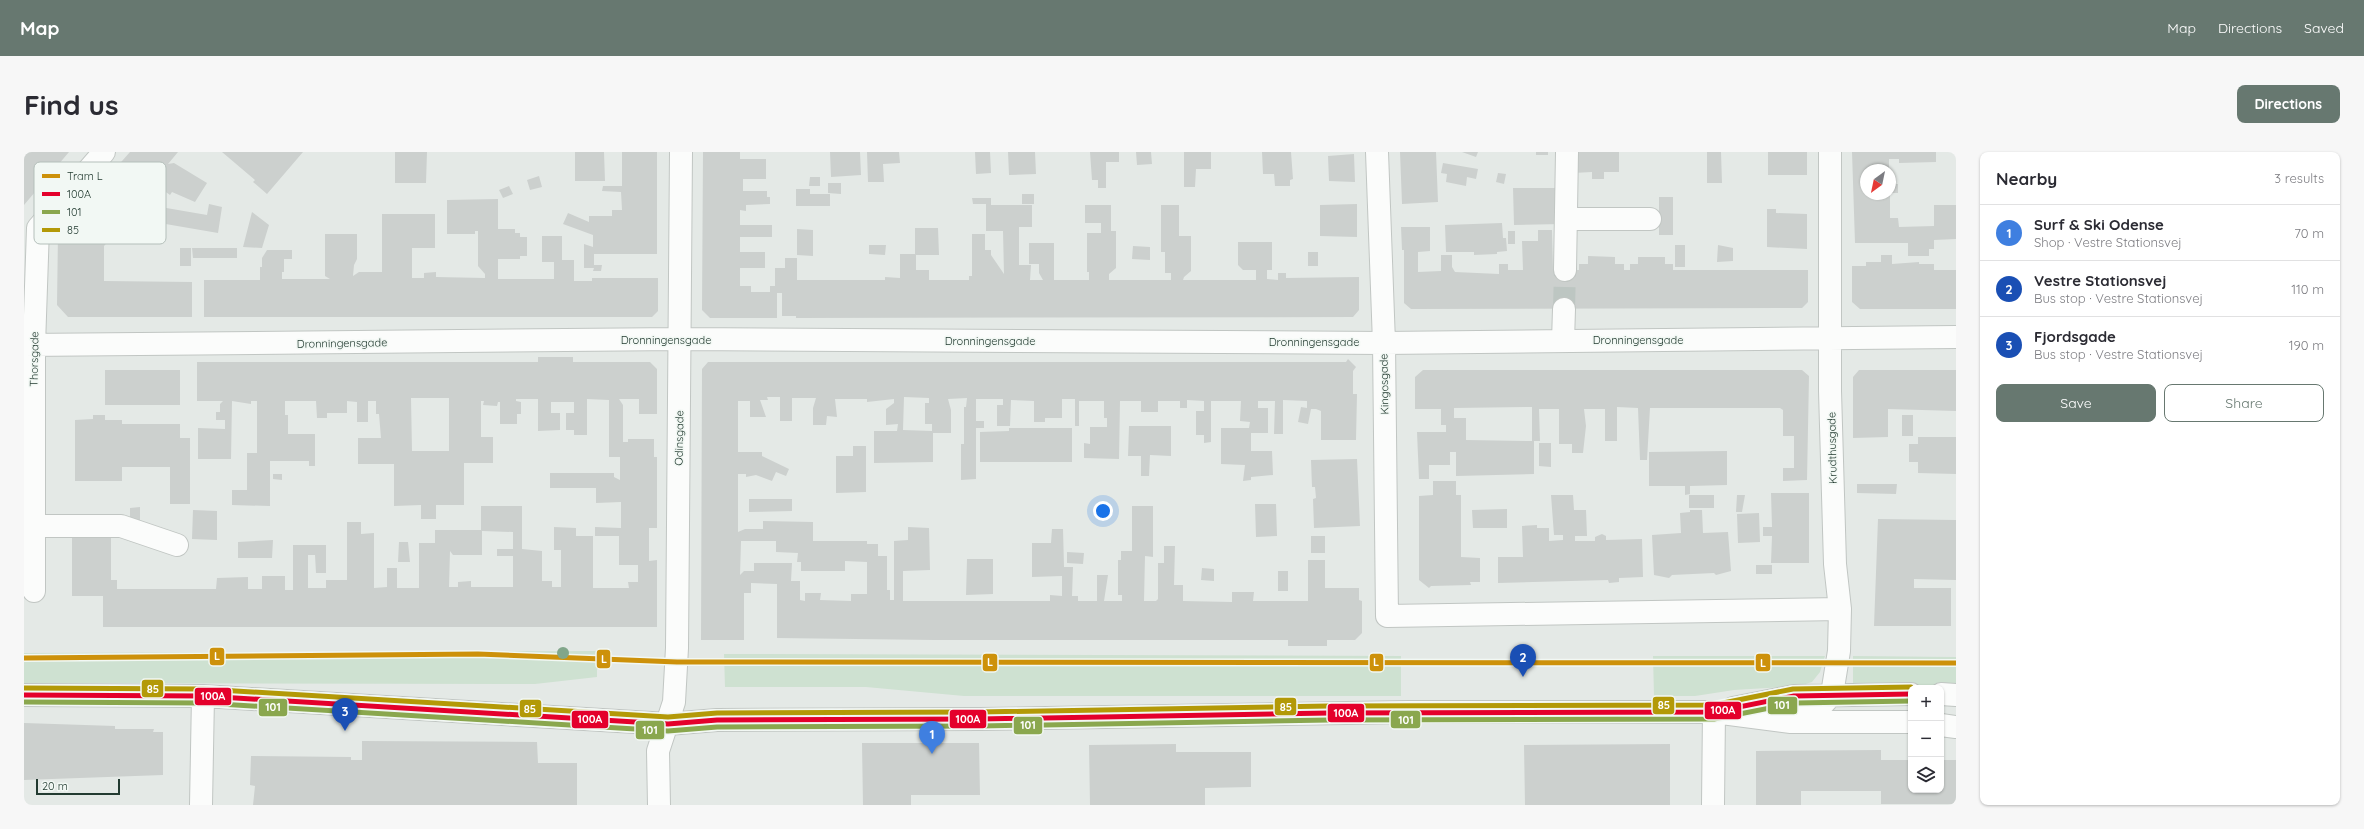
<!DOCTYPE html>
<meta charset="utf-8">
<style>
body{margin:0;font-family:Quicksand,sans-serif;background:#f7f7f7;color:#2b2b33}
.controls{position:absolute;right:12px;bottom:12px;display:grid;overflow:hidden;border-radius:8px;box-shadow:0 1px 3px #0004}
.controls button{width:36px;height:36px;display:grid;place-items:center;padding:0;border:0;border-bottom:1px solid #e1e1e2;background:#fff;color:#2b2b33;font:20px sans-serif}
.compass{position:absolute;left:1836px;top:12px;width:36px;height:36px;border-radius:50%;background:#fff;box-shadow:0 1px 3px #0004;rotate:213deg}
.scale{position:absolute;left:12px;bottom:10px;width:84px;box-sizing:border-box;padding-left:4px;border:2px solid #233b31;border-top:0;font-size:11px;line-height:14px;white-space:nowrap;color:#233b31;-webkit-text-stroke:3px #f2f8f4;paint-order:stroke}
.you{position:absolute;left:1079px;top:359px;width:14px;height:14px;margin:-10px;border:3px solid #fff;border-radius:50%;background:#1a73e8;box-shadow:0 0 0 6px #1a73e833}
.badge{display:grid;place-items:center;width:26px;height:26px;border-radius:50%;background:#677870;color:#fff;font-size:13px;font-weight:700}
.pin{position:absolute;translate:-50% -33px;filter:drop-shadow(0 1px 2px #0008)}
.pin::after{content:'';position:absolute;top:21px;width:14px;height:12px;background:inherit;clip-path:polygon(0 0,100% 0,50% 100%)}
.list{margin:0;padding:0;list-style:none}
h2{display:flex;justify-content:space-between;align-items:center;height:52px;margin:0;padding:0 16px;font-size:17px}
h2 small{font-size:13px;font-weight:400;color:#7c7c81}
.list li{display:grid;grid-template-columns:26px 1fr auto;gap:12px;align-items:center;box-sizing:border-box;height:56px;padding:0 16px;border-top:1px solid #e1e1e2}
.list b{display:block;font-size:15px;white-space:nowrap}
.list p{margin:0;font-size:13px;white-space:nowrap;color:#7c7c81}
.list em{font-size:13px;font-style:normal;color:#7c7c81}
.actions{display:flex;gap:8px;padding:12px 16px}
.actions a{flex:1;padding:9px 0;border:1px solid #677870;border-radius:8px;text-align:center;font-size:14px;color:#677870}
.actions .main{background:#677870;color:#fff}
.icon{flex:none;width:22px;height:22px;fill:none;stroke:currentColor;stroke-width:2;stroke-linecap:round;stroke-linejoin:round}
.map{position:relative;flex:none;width:1932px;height:653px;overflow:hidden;border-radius:8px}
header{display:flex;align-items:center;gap:24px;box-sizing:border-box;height:56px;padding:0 20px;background:#677870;color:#fff}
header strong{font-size:19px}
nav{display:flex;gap:22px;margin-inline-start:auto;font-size:14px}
.intro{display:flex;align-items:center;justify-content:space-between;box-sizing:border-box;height:96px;padding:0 24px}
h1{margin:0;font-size:28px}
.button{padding:10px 18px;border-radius:8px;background:#677870;color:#fff;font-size:14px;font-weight:700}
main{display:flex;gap:24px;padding:0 24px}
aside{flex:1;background:#fff;border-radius:8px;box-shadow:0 1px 3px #0004}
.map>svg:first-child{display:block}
.green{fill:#cee1d1}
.building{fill:#ccd0ce;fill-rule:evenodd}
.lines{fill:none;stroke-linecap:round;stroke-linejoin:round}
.minor-tunnel{stroke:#bdc6c2;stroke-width:22;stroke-dasharray:22 11;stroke-linecap:butt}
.minor-casing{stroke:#c1c6c3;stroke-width:24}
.minor{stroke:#fbfcfb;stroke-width:22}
.bus-1-casing{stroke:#f2f8f4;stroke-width:8}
.bus-2-casing{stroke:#f2f8f4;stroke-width:8}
.bus-3-casing{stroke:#f2f8f4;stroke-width:8}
.bus-1{stroke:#e4002b;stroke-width:5}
.bus-2{stroke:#8aa74e;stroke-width:5}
.bus-3{stroke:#b39907;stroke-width:5}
.tram-1-casing{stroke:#f2f8f4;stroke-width:8}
.tram-1{stroke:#cd910a;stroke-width:5}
.tree{fill:#81a68a}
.labels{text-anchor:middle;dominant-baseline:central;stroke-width:3;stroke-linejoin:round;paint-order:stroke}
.street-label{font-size:11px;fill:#233b31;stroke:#f2f8f4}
.key{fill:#f2f8f4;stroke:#b4bfba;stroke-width:1}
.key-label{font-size:11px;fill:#233b31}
.line-badge{stroke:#f2f8f4;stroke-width:1.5}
.badge-label{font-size:11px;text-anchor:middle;font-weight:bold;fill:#fff}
</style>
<header>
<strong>Map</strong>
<nav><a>Map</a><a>Directions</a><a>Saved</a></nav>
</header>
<div class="intro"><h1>Find us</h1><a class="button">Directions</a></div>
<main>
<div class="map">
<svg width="1932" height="653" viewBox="0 0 1932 653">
<rect width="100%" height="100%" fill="#e4e9e6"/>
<path class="green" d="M573,499V525L511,532L0,531V501Z
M700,502L1377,504V544H940L842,535H701Z
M1629,504H1801L1796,520L1788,530L1775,534L1710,538L1671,544H1630Z
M1829,504L1932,505V535L1829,534Z"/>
<path class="building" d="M0,0H45L0,53Z
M106,0H154L144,12L150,11L183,31L171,50L148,40L146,43L128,30L115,44L125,53L183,63L185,52L198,55L194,81L130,70V73L109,69L105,66L80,94V129L168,130V165H44L33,153L34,81Z
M198,0H279L243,42L229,30L231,28Z
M371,0H403L402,31H371Z
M551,0H580L581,29H551Z
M598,0H633V102H570V113H578L577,119H569L570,116H560V92L569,95V83L539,72L544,61L565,70V64H588V58H598L597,40L578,39L579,34H598Z
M679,0H716V7H742V27H719V39H743V45H746V52L722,53V59L716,58V73H748V85H716V100H741V116H716V134H727V140H746V134H751V116H761V106H773V128H861V125L876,126V102H891V76H914L915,103H892V118H905V128H945V124H948V82H961V98H967V103L980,122L979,79H962V52H949L948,46H967V53H1008V75H995V113H1007L1006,128H1019L1015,121V112H1005V91H1030V128H1065V120H1063V81H1077V71H1061V53H1087V79H1092V116L1085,122V128H1147V121H1141V100H1137V53H1155V84H1167V119L1160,125L1159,128H1232V118H1219L1214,113V90H1248V118H1243V127L1254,128V121H1262V126L1335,125V158L1329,165L772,166V164H758V141H753V166H686L678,158Z
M806,0H836L837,23L807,25Z
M843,0H875L876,11L859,12L860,30H844Z
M951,0H966L967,21L952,22Z
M984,0H1011L1012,22L985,23Z
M1066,0H1095V10H1082V36H1074V28H1068Z
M1112,0H1127L1128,12L1113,13Z
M1160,0H1187V17H1172L1171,35H1160Z
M1238,0H1267L1269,27L1266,28V34H1251L1250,22H1239Z
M1376,0H1412L1414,50L1378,52Z
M1438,0H1454L1452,5Z
M1512,0H1524V3H1512Z
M1549,0H1595V20H1580V27H1568V20L1549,21Z
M1683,0H1697L1698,31H1683Z
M1744,0H1783V23H1744Z
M1828,0H1912V10L1875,11V7H1865V18H1842V42H1866V66H1874L1875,75L1910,74V53H1932V87L1910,88V97H1905V104H1884V91H1831Z
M1330,2L1331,30L1305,29L1304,4Z
M1419,11L1454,17L1452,27L1443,25L1442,34L1422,30L1423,22L1417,21Z
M1474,21L1482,22L1480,32L1472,30Z
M515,24L518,35L506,38L503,28Z
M786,25H796V34H785Z
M804,31H817V42L804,41Z
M1866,32H1874V41H1866Z
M485,34L489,42L479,46L475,38Z
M1489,36H1537L1538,72L1490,73Z
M772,37H786V42H806V54H772Z
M998,42H1010V52H998Z
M1635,45H1649V83H1635Z
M474,47V77H491V81H496V85H503V104H496V107H474V127H530V110H518V84H538V108H550V129H568V126H634V159L628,165H180V128H236V115H238V106L243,98H268V107H260V120H258V127H306L301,124V82H333V107L330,113L329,124L335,120H358V62H411V96H388V126H400V121L412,120V125L461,126V122L454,114V79H451V82H423V48Z
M1333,52V85L1296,84V53Z
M1743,57H1752V61L1783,62V97L1743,95Z
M228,60L245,73L238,96L219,95Z
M1478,71L1479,86H1482L1483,99L1473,100V102L1450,103V100H1422L1421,73Z
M1377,75H1406V99L1394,100V120L1417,119V103H1428V115L1431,120L1475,122V112H1484V118H1499L1498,89H1514V78H1528L1529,117L1555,118V112H1564V104L1591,105V112H1600V118H1606V112H1614V105H1641V112H1649V118H1784V150L1778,156L1387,157L1380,151V98H1378Z
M773,77L789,78V104L773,103Z
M1484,79H1491V92H1484Z
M845,93H862L861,103L845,102Z
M1651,93H1661V115H1651Z
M1694,93L1709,96V109L1693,110Z
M1109,94L1126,95V108L1108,107Z
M156,96H167V114H156Z
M168,96H213V106H169Z
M1284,100H1294V114H1284Z
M1857,103H1868V112L1895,110V112H1910V118H1932V157H1836L1828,150V114H1842V110H1857Z
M514,205H549V210H626L633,217V262H615V247H595L599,253V290H604V287H630V305H633V376H625V409L633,408V475H79V444H48V382H87V428H93V437H192L193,426L224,425V437H238V424H261V438H269V393H302V421H292L291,403H284V436H302V428H323V370H337V382L350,381V436L363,435V416H373V436H395V391H411V378H457V354H498V397L518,399V429H528V435H537V398H530V375L552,376V384H569V436H605L604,430H614V413H595V384H571V375L597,376V350L572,351V336H526V321H590V325L596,328V305H585V248L563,247V283H550V278H542V261H550V250H527V261H536V278L514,279V247H492V249L497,250V262H493V272H476V250H474L473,254L459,253L460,249H457V285H469V311H440V353H412V367H397V353L370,354V312H334V286H357L355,262H352V249H344V270H333V250L323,249V261H303V266H293L292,249H261V263H264V282H291V314H285V309H246V354L208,353V338H223V301H233V249H227V252L208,249L207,307H174V276L201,277V268H192V260H196V252L199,249H173V210H514ZM387,246H425V299H388ZM458,379L489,380V397H473V404H489V435H447V429L434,430V435H425L426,399L429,403H458Z
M1324,207L1332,215L1329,219V242H1333L1332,288H1297V259L1292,257H1287L1284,272L1274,270L1277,255L1283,256V249L1259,248V282H1250L1251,249H1234V256H1244V281H1227V299H1248L1249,323L1227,325V328L1219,329L1221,313L1197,312V276H1225L1226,270L1216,269L1217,249H1187V290L1180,291V283H1172V259H1180V249L1163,248V256H1156V249H1134V260H1117V249H1096L1095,307L1060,306V291L1066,292V275H1083V266H1080V249H1055V274H1051V247H1038V266H1021V270H1010V249L987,248L986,274H973V253H979V247H952V269H960V276H952V327L937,328V292H940V255H942L943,246L924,247L927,258V281H909V310L850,311V279H873L874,272L862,273V257L870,251V247L843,250V247H811L813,265L803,264L802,273H789V256L792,246H768V269H756V245H743L744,248H736L742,265H726V249H714V300H738V304L765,317L762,324L752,320L748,329L732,323L722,325V322H714V380L721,377H739V369L789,370V389H843V392H854V404H863V438H866V448H870V389L884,388V375L905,376L906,418L879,419V449H1026V443L1038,444V424L1008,425V391H1027L1028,377H1039L1040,415H1049L1048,444H1054V449H1073V423H1084L1080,449H1098V443H1094V408H1097V399H1108V354H1129V405L1121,404L1120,449H1132L1134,447V411H1140V394H1151L1150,433H1159V449L1208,450V440H1230L1229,449H1284V408H1301V436H1335V448L1338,449V481L1331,488H1303V494H1264V488H910L753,486V432L727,431V441H720V488H677L678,217L684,210H1322ZM880,245L905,246V251H901V272H908V279L879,278ZM717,389H752V400L774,401L773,410H777V419H821V409L843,410V442H827V449L796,448L797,441H781V449L776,448V429H767L768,411H730V419H720L716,423Z
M81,218H156V253H81Z
M1399,218H1778L1785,224L1783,328L1759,329V316H1770V284H1759V258L1756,256H1626L1623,308H1616L1614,256L1593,255V289H1581V257H1560L1562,274L1559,301H1548V292H1535V257H1515L1516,289H1510V322L1432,324V300H1426V313H1405V327H1395L1393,280H1422V273H1417V257H1391V225ZM1508,255V289L1442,288V266H1430V256Z
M1835,218H1932V259L1864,257V285L1829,286V225Z
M69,263H81V268H98V272H156V286H166V352H146V315H98V329H51V268L69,267Z
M1878,263H1889V284H1878Z
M1105,274H1147V304L1126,303L1125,324H1117V304H1104Z
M985,276H1048V310H956V280L985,279Z
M1894,285H1932V322L1894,321V310H1885V292H1894Z
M1515,291H1527V315L1515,314Z
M829,294H842V340L812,341V304H829Z
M1703,299V333L1666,334V342L1661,343V334H1625V300Z
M1333,307L1336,374L1290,376L1289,347L1292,346L1291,335H1288L1287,308Z
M249,322H258V328L249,327Z
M1409,329H1432V343H1437V405L1456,406V430H1446L1447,433L1407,434L1405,436L1395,428V344L1409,343Z
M1833,332H1873L1872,342L1833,341Z
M1747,341H1785V411H1747L1748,384H1739V375H1748Z
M1527,343H1549L1550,358H1562L1563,384H1551V389H1571V385L1578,382L1582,384V388L1618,387L1619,425L1595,426V430L1585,431L1584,428L1474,431V405H1499L1498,374L1513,373V376H1525V389L1539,388V383H1530Z
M1665,343H1690V356H1665Z
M1713,343H1721L1718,360H1712Z
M725,347H768V359L725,360Z
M1231,352H1252L1253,384L1232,385Z
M116,355V376H106V356Z
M1483,357V376H1449L1448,358Z
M169,358L193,359V388L168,387Z
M1666,358H1678L1679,381L1704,380L1707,419L1692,423L1690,421L1648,423L1645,426L1630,423L1628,383L1657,381L1656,361L1666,360Z
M1735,361L1736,390L1714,391L1713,362Z
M1854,367L1932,368V428L1890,427V436H1927V474H1850Z
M1287,384H1301V401H1287Z
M249,388L248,406H214V390Z
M375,390H384L386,410H374Z
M1043,400L1060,401L1059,412L1043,411Z
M943,407H969V442L942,443Z
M1732,413H1748V422H1732Z
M1178,416L1190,417V429L1177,428Z
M1254,419H1264V439H1254Z
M0,571L91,574V577H130L129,580H139V623L0,628Z
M338,589L513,590L514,611H553V653H229L231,634L226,633L227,604L327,605V608H338Z
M838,591H955L956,643H887V653H839Z
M1152,592V600H1227V635L1181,636V653H1066L1065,593Z
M1646,592V653H1501L1500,593Z
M1857,598V608H1887V638H1917V608H1932V652H1857V639H1777V653H1732V599Z"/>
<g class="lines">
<path class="minor-tunnel" d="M1540,157L1541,118"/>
<g class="minor-casing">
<path id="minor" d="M1353,0L1360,191L1363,464L1816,457
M1542,67H1626
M1541,118L1543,0
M1539,189L1540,157
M0,193L656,187L1360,191L1932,185
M10,374H97L153,393
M10,439V193L14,76L80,0
M1917,542L1932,543
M0,543L179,544L644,572L693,568L956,567L1384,560H1690L1767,570H1887
M1709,556L1770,544L1887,542
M1771,568L1800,551L1808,542L1815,499L1816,457L1811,412L1806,239V0
M1917,573L1932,575
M177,653L179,544
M635,653L634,599L650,550L653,496L657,0
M1689,653L1690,560"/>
</g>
<use href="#minor" class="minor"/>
<g class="bus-1-casing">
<path id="bus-1" d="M0,543L179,544L644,572L693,568L956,567L1305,561L1690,560L1770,544L1887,542"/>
</g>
<g class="bus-2-casing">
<path id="bus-2" d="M0,550L179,551L644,579L693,575L956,574L1305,568L1690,567L1771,551L1887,549"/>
</g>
<g class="bus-3-casing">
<path id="bus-3" d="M0,536L179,537L644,565L693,561L956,560L1305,554L1689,553L1769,537L1887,535"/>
</g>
<use href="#bus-1" class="bus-1"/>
<use href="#bus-2" class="bus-2"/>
<use href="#bus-3" class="bus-3"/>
<g class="tram-1-casing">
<path id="tram-1" d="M0,506L454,502L653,510L1932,511"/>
</g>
<use href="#tram-1" class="tram-1"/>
</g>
<circle class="tree" cx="539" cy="501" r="6"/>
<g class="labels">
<g class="street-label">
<text x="642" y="188">Dronningensgade</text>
<text x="1614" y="188">Dronningensgade</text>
<text x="966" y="189">Dronningensgade</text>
<text x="1290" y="190">Dronningensgade</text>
<text transform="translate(318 191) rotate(-1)">Dronningensgade</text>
<text transform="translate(10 207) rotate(-89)">Thorsgade</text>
<text transform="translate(1360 232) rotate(-91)">Kingosgade</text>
<text transform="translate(655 286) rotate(-89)">Odinsgade</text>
<text transform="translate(1808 296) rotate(-91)">Krudthusgade</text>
</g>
</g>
<rect x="10" y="10" width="132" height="82" rx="6" class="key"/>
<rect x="18" y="22" width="18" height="4" fill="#cd910a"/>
<rect x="18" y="40" width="18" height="4" fill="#e4002b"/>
<rect x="18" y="58" width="18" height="4" fill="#8aa74e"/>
<rect x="18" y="76" width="18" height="4" fill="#b39907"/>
<g class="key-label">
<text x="43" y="28">Tram L</text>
<text x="43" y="46">100A</text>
<text x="43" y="64">101</text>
<text x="43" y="82">85</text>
</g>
<g class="line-badge">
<rect x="185" y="495" width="16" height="19" rx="4" fill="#cd910a"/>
<rect x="572" y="497" width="15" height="20" rx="4" fill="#cd910a"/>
<rect x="958" y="501" width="16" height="19" rx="4" fill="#cd910a"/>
<rect x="1345" y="501" width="15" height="19" rx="4" fill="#cd910a"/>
<rect x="1731" y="501" width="16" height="19" rx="4" fill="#cd910a"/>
<rect x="117" y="527" width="23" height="19" rx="4" fill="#b39907"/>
<rect x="170" y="535" width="38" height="19" rx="4" fill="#e4002b"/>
<rect x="1628" y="544" width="23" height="19" rx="4" fill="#b39907"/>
<rect x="1743" y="544" width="31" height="19" rx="4" fill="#8aa74e"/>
<rect x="1250" y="545" width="23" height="19" rx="4" fill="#b39907"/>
<rect x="234" y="546" width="30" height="19" rx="4" fill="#8aa74e"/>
<rect x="495" y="547" width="23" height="19" rx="4" fill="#b39907"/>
<rect x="1680" y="549" width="38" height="19" rx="4" fill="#e4002b"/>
<rect x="1303" y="551" width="38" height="20" rx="4" fill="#e4002b"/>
<rect x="925" y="557" width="38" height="20" rx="4" fill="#e4002b"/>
<rect x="547" y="558" width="38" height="19" rx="4" fill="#e4002b"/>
<rect x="1366" y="558" width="31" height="19" rx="4" fill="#8aa74e"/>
<rect x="989" y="564" width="30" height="19" rx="4" fill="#8aa74e"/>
<rect x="611" y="568" width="30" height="20" rx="4" fill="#8aa74e"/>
</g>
<g class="badge-label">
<text x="193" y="508">L</text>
<text x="580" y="511">L</text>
<text x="966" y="514">L</text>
<text x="1352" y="514">L</text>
<text x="1739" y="515">L</text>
<text x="129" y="541">85</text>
<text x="189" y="548">100A</text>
<text x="1640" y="557">85</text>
<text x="1758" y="557">101</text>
<text x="1262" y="559">85</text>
<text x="249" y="559">101</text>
<text x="506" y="561">85</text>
<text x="1699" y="562">100A</text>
<text x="1322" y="565">100A</text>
<text x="944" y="571">100A</text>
<text x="566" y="571">100A</text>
<text x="1382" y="572">101</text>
<text x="1004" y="577">101</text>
<text x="626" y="582">101</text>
</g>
</svg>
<div class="controls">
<button>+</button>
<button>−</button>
<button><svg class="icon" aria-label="layers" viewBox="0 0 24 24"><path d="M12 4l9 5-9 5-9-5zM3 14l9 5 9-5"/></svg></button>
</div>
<svg class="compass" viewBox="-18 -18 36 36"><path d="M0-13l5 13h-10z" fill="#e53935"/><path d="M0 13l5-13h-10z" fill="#7c7c81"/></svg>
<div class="scale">20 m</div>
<div class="you"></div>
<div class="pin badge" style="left:908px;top:602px;background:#3f7fe0">1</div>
<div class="pin badge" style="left:1499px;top:525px;background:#1a4fb4">2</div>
<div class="pin badge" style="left:321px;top:579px;background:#1a4fb4">3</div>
</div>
<aside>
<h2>Nearby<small>3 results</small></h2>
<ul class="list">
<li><span class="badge" style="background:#3f7fe0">1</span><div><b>Surf &amp; Ski Odense</b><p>Shop · Vestre Stationsvej</p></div><em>70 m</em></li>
<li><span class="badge" style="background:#1a4fb4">2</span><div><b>Vestre Stationsvej</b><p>Bus stop · Vestre Stationsvej</p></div><em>110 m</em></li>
<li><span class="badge" style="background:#1a4fb4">3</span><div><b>Fjordsgade</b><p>Bus stop · Vestre Stationsvej</p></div><em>190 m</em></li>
</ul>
<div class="actions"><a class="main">Save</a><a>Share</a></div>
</aside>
</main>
